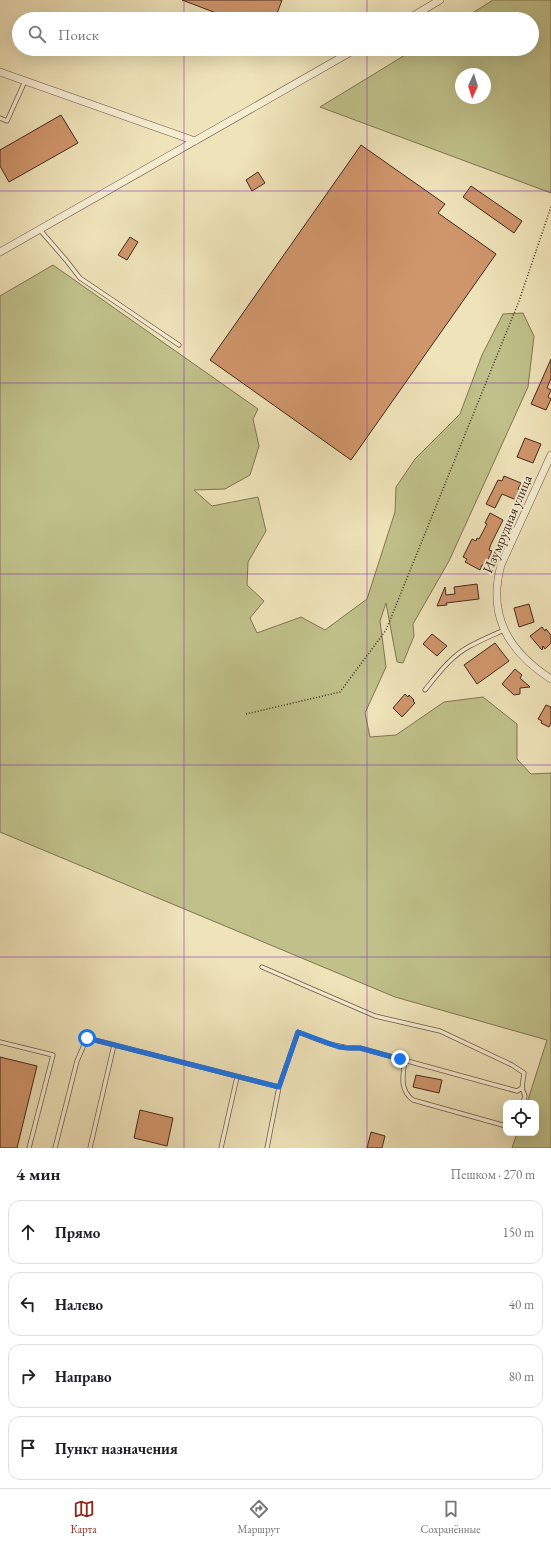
<!DOCTYPE html>
<html lang="ru">
<meta charset="utf-8">
<style>
body{margin:0;font-family:"EB Garamond",serif;background:#f6f6f6;color:#202124}
.controls{position:absolute;right:12px;bottom:12px;display:grid;overflow:hidden;border-radius:8px;box-shadow:0 4px 16px #0002}
.controls button{width:36px;height:36px;display:grid;place-items:center;padding:0;border:0;border-bottom:1px solid #e0e0e0;background:#fff;color:#202124;font:20px sans-serif}
.compass{position:absolute;left:455px;top:68px;width:36px;height:36px;border-radius:50%;background:#fff;box-shadow:0 4px 16px #0002;rotate:184deg}
.stop{position:absolute;width:12px;height:12px;margin:-9px;border:3px solid #1a73e8;border-radius:50%;background:#fff}
.stop.end{background:#1a73e8;border-color:#fff;box-shadow:0 1px 4px #0008}
.list{margin:0;padding:0;list-style:none}
h2{display:flex;justify-content:space-between;align-items:center;height:52px;margin:0;padding:0 16px;font-size:17px}
h2 small{font-size:13px;font-weight:400;color:#757577}
.list li{display:grid;grid-template-columns:26px 1fr auto;gap:12px;align-items:center;box-sizing:border-box;height:64px;margin:0 8px 8px;padding:0 8px;border:1px solid #e0e0e0;border-radius:12px}
.list b{display:block;font-size:15px;white-space:nowrap}
.list em{font-size:13px;font-style:normal;color:#757577}
.icon{flex:none;width:22px;height:22px;fill:none;stroke:currentColor;stroke-width:2;stroke-linecap:round;stroke-linejoin:round}
.map{position:relative;flex:none;width:551px;height:1148px;overflow:hidden}
.search{position:absolute;background:#fff;box-shadow:0 4px 16px #0002;left:12px;right:12px;top:12px;height:44px;display:flex;align-items:center;gap:10px;box-sizing:border-box;padding:0 14px;border-radius:22px;color:#757577;font-size:15px}
.sheet{height:340px;background:#fff}
nav{display:flex;justify-content:space-around;align-items:center;box-sizing:border-box;height:56px;border-top:1px solid #e0e0e0;background:#fff;font-size:11px;color:#757577}
nav a{display:grid;justify-items:center;gap:2px}
nav .on{color:#8f2418}
.map>svg:first-child{display:block}
.green{fill:#c0c18a;stroke:#817554;fill-rule:evenodd}
.building{fill:#d0966b;stroke:#42291f}
.lines{fill:none;stroke-linecap:round;stroke-linejoin:round}
.lane-casing{stroke:#6d5846;stroke-width:5}
.street-casing{stroke:#6d5846;stroke-width:8}
.path{stroke:#42291f;stroke-width:1.5;stroke-dasharray:1 2;stroke-linecap:butt}
.lane{stroke:#f5edd2;stroke-width:3.5}
.street{stroke:#f5edd2;stroke-width:7}
.route{stroke:#1a73e8;stroke-width:5}
.grid{fill:none;stroke:#7b2cbf;stroke-width:1;stroke-opacity:0.55}
.labels{text-anchor:middle;dominant-baseline:central;stroke-width:4;stroke-linejoin:round;paint-order:stroke}
.street-label{font-size:14px;fill:#42291f;stroke:#f5edd2}
</style>
<div class="map">
<svg width="551" height="1148" viewBox="0 0 551 1148">
<rect width="100%" height="100%" fill="#efe3b9"/>
<filter id="stains"><feTurbulence type="fractalNoise" baseFrequency=".005" numOctaves="4"/><feColorMatrix values="0 0 0 0 .2 0 0 0 0 .09 0 0 0 0 .02 0 0 0 .5 -.17"/></filter>
<radialGradient id="worn" r=".72"><stop offset=".6" stop-color="#630" stop-opacity="0"/><stop offset="1" stop-color="#630" stop-opacity=".3"/></radialGradient>
<path class="green" d="M493,0H551V193L320,107L415,49H532V19H463ZM461,74H485V98H461Z
M53,265L258,409L253,419L259,446L250,475L225,489L194,490L212,506L258,497L266,531L248,562L247,585L264,601L250,618L257,633L301,617L325,630L367,599L395,512L396,487L415,459L460,414L482,355L503,314L523,313L534,336L528,387L449,561L413,624L414,636L403,663L397,662L386,603L380,621L386,667L365,713L370,737L396,735L444,702L483,697L517,724V759L531,774L551,773V1148H512L517,1133H536V1103H527L547,1040L395,997L0,832V296Z"/>
<path class="building" d="M182,0H282L275,19H232Z
M61,115L78,143L9,182L0,166V150Z
M361,145L445,204L438,213L496,254L351,460L210,360Z
M258,172L265,183L252,191L246,180Z
M471,186L522,221L514,233L463,197Z
M130,237L138,242L127,260L118,255Z
M551,359V378L547,388L551,390L548,397L551,399L546,410L531,404Z
M525,438L541,444L533,463L517,457Z
M504,476L521,483L518,489L520,490L519,493L524,495L521,502L502,494L495,508L486,504L498,480L502,481Z
M490,513L503,520L491,544L489,550L492,551L485,566L482,565L480,570L465,562L467,559L463,557L472,539L476,541L477,538L479,539L487,524L485,523Z
M477,584L479,599L446,603L447,605L437,606L445,587L446,595L455,594L454,587Z
M529,604L534,622L519,627L514,608Z
M542,627L545,631L546,629L551,635V643L545,649L543,646L542,650L530,636Z
M432,634L447,646L437,656L423,644Z
M495,643L509,661L477,684L464,665Z
M515,669L522,675L520,678L530,687L520,688V694L514,695L502,684Z
M405,694L408,697L409,695L414,700L413,701L415,703L402,717L393,708Z
M546,705L551,707V723L549,727L541,723L542,721L538,719Z
M0,1057L37,1066L17,1148H0Z
M416,1075L442,1080L439,1093L413,1087Z
M140,1110L173,1118L167,1146L134,1138Z
M371,1132L385,1136L382,1148H367Z"/>
<g class="lines">
<g class="lane-casing">
<path id="lane" d="M0,118L7,121L25,81
M40,230L66,260L80,278L179,345
M425,690C438,674 451,656 470,646C481,640 493,635 504,630
M262,967L375,1016L440,1031L512,1065L524,1073L522,1088L517,1091L360,1048C337,1049 319,1040 298,1032L279,1087L267,1148
M0,1042L53,1055L29,1148
M405,1060C403,1074 399,1090 413,1100L506,1126
M522,1088L525,1096L523,1103
M55,1148L77,1061L87,1038L279,1087
M90,1148L114,1045
M221,1148L237,1077"/>
</g>
<g class="street-casing">
<path id="street" d="M408,19L440,0
M0,72L195,141
M0,252L356,49
M551,455L501,565C487,616 509,652 551,679"/>
</g>
<path class="path" d="M246,714L340,692L386,630L519,301L551,207"/>
<use href="#lane" class="lane"/>
<use href="#street" class="street"/>
</g>
<g class="lines">
<path class="route" d="M87,1038L279,1087L298,1032L339,1047L347,1048H360L400,1059"/>
</g>
<path class="grid" d="M184,0V19M367,0V19M184,49V1148M367,49V1148M0,191H551M0,383H551M0,574H551M0,765H551M0,957H551"/>
<g class="labels">
<g class="street-label">
<text transform="translate(507 524) rotate(-67)">Изумрудная улица</text>
</g>
</g>
<rect width="100%" height="100%" filter="url(#stains)"/>
<rect width="100%" height="100%" fill="url(#worn)"/>
</svg>
<div class="controls">
<button><svg class="icon" aria-label="locate" viewBox="0 0 24 24"><circle cx="12" cy="12" r="6"/><path d="M12 2v4M12 18v4M2 12h4M18 12h4"/></svg></button>
</div>
<svg class="compass" viewBox="-18 -18 36 36"><path d="M0-13l5 13h-10z" fill="#e53935"/><path d="M0 13l5-13h-10z" fill="#757577"/></svg>
<div class="stop" style="left:87px;top:1038px"></div>
<div class="stop end" style="left:400px;top:1059px"></div>
<div class="search"><svg class="icon" aria-label="search" viewBox="0 0 24 24"><circle cx="10" cy="10" r="6"/><path d="M15 15l6 6"/></svg>Поиск</div>
</div>
<section class="sheet">
<h2>4 мин<small>Пешком · 270 m</small></h2>
<ul class="list">
<li><svg class="icon" aria-label="ahead" viewBox="0 0 24 24"><path d="M12 20V5M6 11l6-6 6 6"/></svg><div><b>Прямо</b></div><em>150 m</em></li>
<li><svg class="icon" aria-label="left" viewBox="0 0 24 24"><path d="M17 20v-9H6M10 6l-5 5 5 5"/></svg><div><b>Налево</b></div><em>40 m</em></li>
<li><svg class="icon" aria-label="right" viewBox="0 0 24 24"><path d="M7 20v-9h11M14 6l5 5-5 5"/></svg><div><b>Направо</b></div><em>80 m</em></li>
<li><svg class="icon" aria-label="arrive" viewBox="0 0 24 24"><path d="M6 21V4h12l-3 4 3 4H6"/></svg><div><b>Пункт назначения</b></div></li>
</ul>
</section>
<nav>
<a class="on"><svg class="icon" aria-label="map" viewBox="0 0 24 24"><path d="M3 6l6-2 6 2 6-2v14l-6 2-6-2-6 2zM9 4v14M15 6v14"/></svg>Карта</a>
<a><svg class="icon" aria-label="directions" viewBox="0 0 24 24"><path d="M12 3l9 9-9 9-9-9zM9 14v-3h6M13 9l2 2-2 2"/></svg>Маршрут</a>
<a><svg class="icon" aria-label="saved" viewBox="0 0 24 24"><path d="M7 4h10v16l-5-4-5 4z"/></svg>Сохранённые</a>
</nav>
